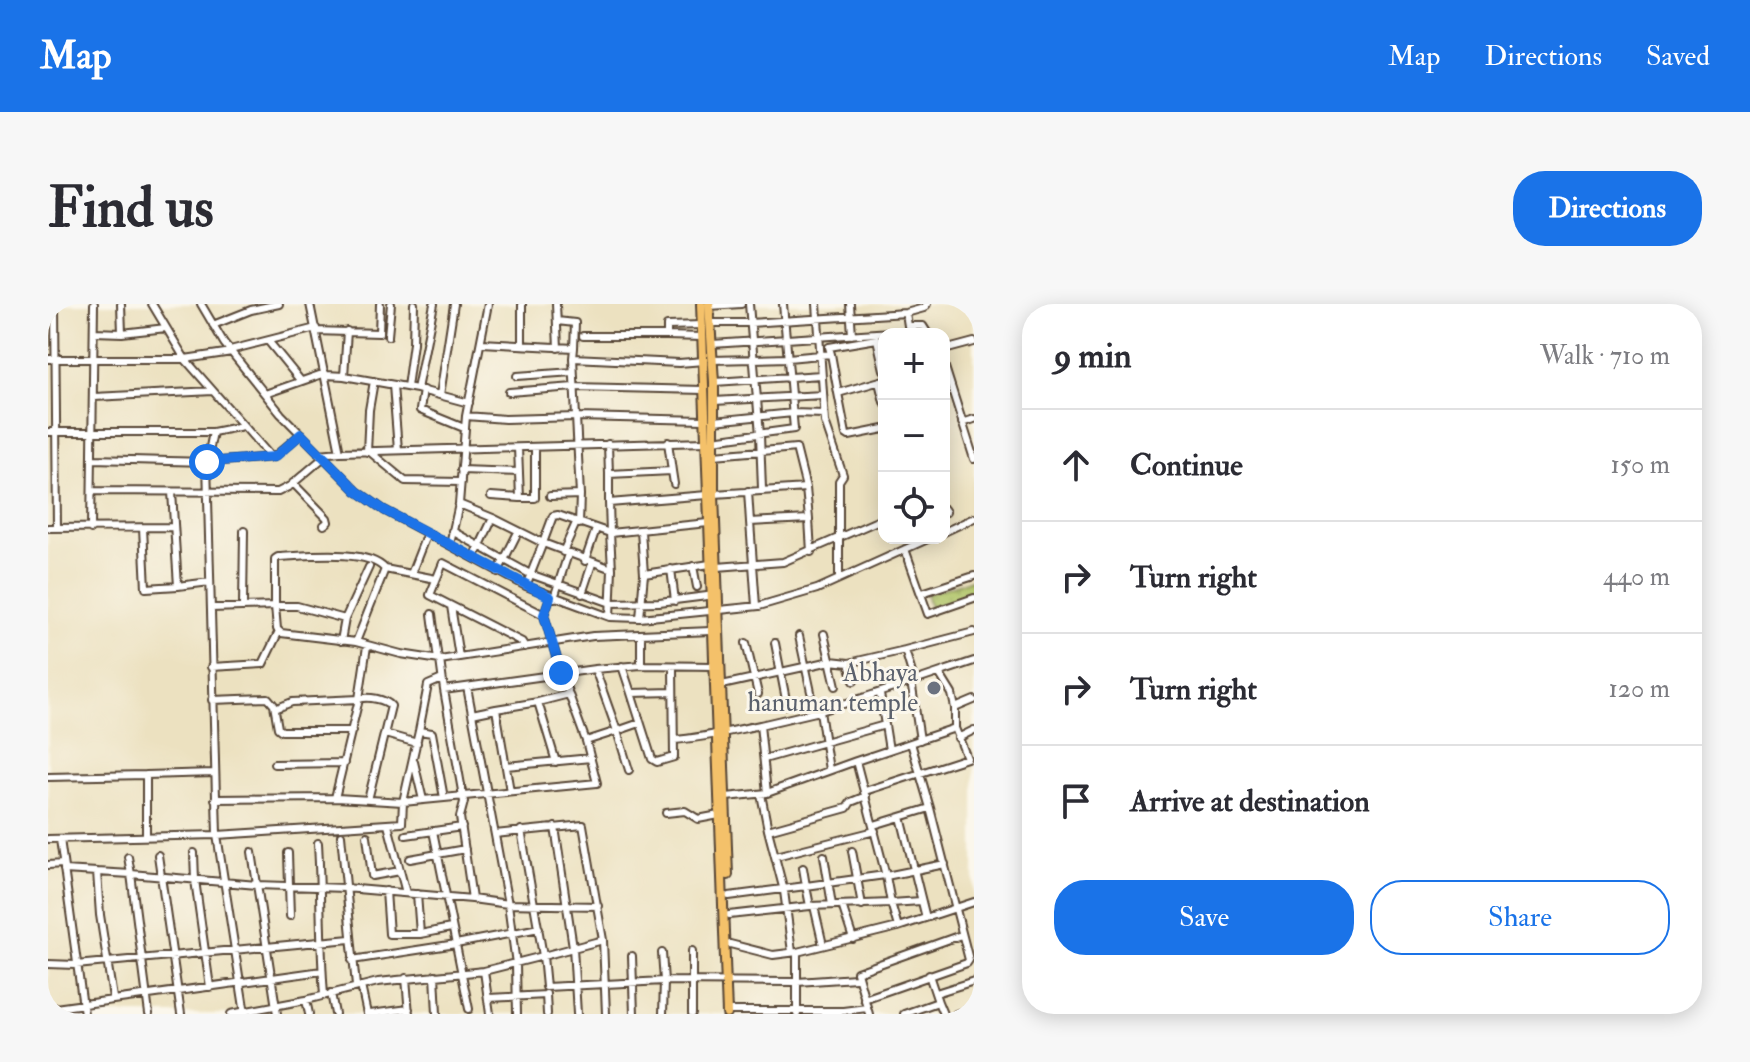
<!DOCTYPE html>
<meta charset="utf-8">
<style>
body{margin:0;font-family:"IM FELL Double Pica",serif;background:#f7f7f7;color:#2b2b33}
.controls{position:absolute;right:24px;top:24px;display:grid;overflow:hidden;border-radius:16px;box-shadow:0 4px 20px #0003}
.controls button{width:72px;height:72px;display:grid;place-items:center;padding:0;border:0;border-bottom:2px solid #e1e1e2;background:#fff;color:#2b2b33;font:40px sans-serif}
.stop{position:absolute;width:24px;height:24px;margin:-18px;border:6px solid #1a73e8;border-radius:50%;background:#fff}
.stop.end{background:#1a73e8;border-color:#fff;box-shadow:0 2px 8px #0008}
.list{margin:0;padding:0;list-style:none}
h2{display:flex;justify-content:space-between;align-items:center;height:104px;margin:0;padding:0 32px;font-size:34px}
h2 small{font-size:26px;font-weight:400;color:#7c7c81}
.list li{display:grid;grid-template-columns:52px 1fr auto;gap:24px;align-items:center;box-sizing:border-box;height:112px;padding:0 32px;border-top:2px solid #e1e1e2}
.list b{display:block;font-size:30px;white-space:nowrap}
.list em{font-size:26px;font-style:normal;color:#7c7c81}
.actions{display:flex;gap:16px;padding:24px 32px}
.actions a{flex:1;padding:18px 0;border:2px solid #1a73e8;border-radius:32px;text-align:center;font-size:28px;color:#1a73e8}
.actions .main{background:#1a73e8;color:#fff}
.icon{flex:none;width:44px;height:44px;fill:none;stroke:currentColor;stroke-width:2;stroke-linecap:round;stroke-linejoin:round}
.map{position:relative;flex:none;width:926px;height:710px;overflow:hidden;border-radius:32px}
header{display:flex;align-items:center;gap:48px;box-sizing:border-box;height:112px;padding:0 40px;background:#1a73e8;color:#fff}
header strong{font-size:38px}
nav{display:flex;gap:44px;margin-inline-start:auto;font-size:28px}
.intro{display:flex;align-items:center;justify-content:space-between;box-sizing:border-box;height:192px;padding:0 48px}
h1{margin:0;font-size:56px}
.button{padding:20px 36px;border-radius:32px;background:#1a73e8;color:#fff;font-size:28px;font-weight:700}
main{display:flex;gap:48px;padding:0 48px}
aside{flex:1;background:#fff;border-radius:32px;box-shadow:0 4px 20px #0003}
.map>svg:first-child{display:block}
.green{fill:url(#green-dots);stroke:#767844;stroke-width:2}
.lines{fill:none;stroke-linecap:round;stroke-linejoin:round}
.minor-casing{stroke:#564536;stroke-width:10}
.major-casing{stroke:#564536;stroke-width:12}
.minor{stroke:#fff;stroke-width:6}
.major{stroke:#f4c16a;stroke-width:8}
.route{stroke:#1a73e8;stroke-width:10}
.worship-dot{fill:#6b7280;stroke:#fbf7ec;stroke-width:3}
.labels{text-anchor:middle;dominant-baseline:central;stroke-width:6;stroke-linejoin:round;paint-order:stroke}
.worship-label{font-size:26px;fill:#5b616d;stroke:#fbf7ec;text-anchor:end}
</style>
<header>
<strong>Map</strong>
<nav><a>Map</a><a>Directions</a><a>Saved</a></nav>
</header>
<div class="intro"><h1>Find us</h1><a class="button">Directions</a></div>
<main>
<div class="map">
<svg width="926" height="710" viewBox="0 0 926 710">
<defs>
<pattern id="green-dots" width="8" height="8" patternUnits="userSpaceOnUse" patternTransform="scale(2)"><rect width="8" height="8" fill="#b1c569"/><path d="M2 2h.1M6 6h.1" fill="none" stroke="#99a95b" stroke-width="1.8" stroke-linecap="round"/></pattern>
</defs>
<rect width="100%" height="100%" fill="#fbf7ec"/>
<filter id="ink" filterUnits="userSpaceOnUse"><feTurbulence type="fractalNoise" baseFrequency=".0125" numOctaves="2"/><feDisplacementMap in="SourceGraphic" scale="16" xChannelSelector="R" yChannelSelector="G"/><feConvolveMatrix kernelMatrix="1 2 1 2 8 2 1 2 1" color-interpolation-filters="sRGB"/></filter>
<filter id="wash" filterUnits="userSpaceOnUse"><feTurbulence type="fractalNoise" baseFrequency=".006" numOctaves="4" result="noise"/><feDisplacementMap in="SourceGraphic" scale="32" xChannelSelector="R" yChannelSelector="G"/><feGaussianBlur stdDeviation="1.8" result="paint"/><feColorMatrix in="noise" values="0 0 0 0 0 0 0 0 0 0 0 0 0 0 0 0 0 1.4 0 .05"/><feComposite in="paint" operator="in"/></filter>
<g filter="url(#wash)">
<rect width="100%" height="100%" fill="#ece1c0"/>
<path class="green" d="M926,275V290L882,304L878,290Z"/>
</g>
<g filter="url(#ink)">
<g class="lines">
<g class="minor-casing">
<path id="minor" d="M7,0L9,224
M73,0L74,29
M104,0L137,55L223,153
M153,0L176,39L233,110L309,187L336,206L478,282L562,313L592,314L711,302L769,285L882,234
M262,0L292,148L658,138
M474,0V41
M508,0L510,44
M701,0L712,131L714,185
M769,0L777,118L795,171L791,177V274
M802,0L804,31
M661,2L693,0
M858,9L860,22H875L880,30
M509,17L527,19L526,44
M662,19H702L858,9L876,4L879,0
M165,21L203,6L231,0
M268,27L331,29L332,0
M46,28L74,29L118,24
M340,32L343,0
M535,32H619V22L654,21
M619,32L654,33
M221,38L252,76
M434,39L526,44L525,54L631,59L656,57
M664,40L843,28
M182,46L268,24
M896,46L926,38
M783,50L790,89L836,76
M525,54L532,191L531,220
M0,55H137L184,48
M664,56L740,54L783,50L781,43L829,35L836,66
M896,60L926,155
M278,71L296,72L299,27
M296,72L369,85L421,99
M469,72L525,68
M666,78L773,71
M831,78L836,98
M345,81L350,146
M359,83L365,39L366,0
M369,85L386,0
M375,86L372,106L416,124
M461,88L526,83L656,86
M790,89L798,130L801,132L836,125
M217,90L277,69
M392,91L406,0
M46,93L165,87
M666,97L775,91
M418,112L457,115L529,113L657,116
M666,117L745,109L776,110
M914,119L926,115
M0,128H165L195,122
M165,128L159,158L169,531L197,710
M665,136L746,125L735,0
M620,138L624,167
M560,140L561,170L624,167L626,180
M470,144L472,194H487V144
M319,148L321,106L326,77
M322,148L357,177L413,178
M271,150L292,148
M666,151L748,144L758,184
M45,155L159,158L226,153L253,130
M413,166L471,168
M561,170V199
M245,179L279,214L280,218L276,221
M45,187L230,188L242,182L275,154
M124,188L130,282L162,278
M666,190L758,184L761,215L702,218L700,187
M659,191L561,199L562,229L660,219
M443,192L472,194
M502,192L532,191
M411,200L445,214
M896,205L898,208
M761,215L763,248
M702,218L708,302
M0,224L126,223
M95,224L98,284L130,282
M43,225L46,0
M404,227L482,270L563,299L611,298L667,291
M896,228L926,214
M402,240L411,200L418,112L440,0
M857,245L880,310L926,294
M515,248L528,219
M426,254L445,214L495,239L478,282
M537,257L548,225
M645,262L649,283
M669,263L735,258L836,214
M623,265L627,297
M450,268L470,228
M363,270L379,229
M596,270L662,260
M874,289L926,272
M534,290L544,260
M502,293L496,311L513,369L538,437
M506,294L520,250
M195,302L196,227
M403,302L411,353
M163,304L227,302V255L230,253C256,252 320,244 337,265
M384,310L390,356
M562,313L564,265L562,229L510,211L505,212L495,239L564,265
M592,314L596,270L593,227
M297,315L249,302H227L229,325L233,329L308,338L353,350L392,356L545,332L663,327
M593,330V361L665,362
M776,330L788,382
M751,332L763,388
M293,337L297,315L321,263
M308,338L337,265L388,275
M698,339L710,390
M727,339L739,401
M477,343L474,338L382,291L395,259L496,311
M857,346L926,328
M392,356L396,386L547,365L593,361
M801,359L806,377
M574,362L583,389
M163,363L215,360L231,327
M625,363L626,453L609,458L604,455L583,389L625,388
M547,365L569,427L592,419
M891,369L904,390L907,404L926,396
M394,375L380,381L371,427L384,429L396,494
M863,377L872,436
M674,381L783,357L801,359L857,346L866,376
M419,383L460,600L468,660L469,710
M396,386L416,498L412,513L424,595
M832,390L841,446
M164,396L220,394L226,401L230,424L234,427H304
M490,398L521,390
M227,405L244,398L311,395L319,342
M772,407C824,392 875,374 926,357
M424,410L448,405
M712,421L772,407L781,466
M907,424V404
M337,430L369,439
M910,434L926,426
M626,436C656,434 683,427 712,421L719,489
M716,455L837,421
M366,458L375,496
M226,460L296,459
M458,462L543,454
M0,473L98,471
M462,487L448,405L490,398L508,458
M817,487L919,454L907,424L808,457L838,572
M713,490L720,526L799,504L803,498L818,492
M678,493L719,489L808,457
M287,494L311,395C320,392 337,395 343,402L320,496
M167,495L289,494L355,498L371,427
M618,509L637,507L650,515L671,511
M853,513L878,614
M340,521L358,589
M826,521L882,504
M507,523L525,643L529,710
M720,526L736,587L744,648
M385,527L421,705
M447,530L535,521L555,636
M293,531L308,682
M358,531L414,523
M98,532V471L166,469
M319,532L324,572L352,567
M0,535L169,531L354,519L355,498L549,479L538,437L569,427L581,466
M12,535L36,710
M270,539C273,590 272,640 276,691
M804,547L814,601
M204,548L229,710
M146,549L147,576L162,683
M240,549L242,612
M110,551L133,710
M728,552L827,527
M776,552L784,601
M362,555L417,545
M0,561L15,560
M16,566L49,568L52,611L65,694
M49,568L83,570L80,553
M338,587L341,630H372L403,624
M369,590L372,630
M681,592L758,582L755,564
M794,601L805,635
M762,602L758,582L837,571
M766,602L775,641
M681,611L762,602L843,599L838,572L897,560
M850,623L843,599L873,597
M682,640L725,651L749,648L850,623L926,598
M644,647V710
M749,648V710
M614,649L616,677L749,678L808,674
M584,652L586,710
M304,656L408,640L491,624
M0,660L28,661L302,635
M436,667L442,710
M387,671L389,710
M358,674L361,710
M313,682L319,710
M283,689L287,710
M888,689L926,677
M498,690L499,710
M440,694L498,691
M816,695L919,659L921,656L882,504L863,439
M258,696L261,710
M890,698L895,710
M0,705L274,667
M683,707H795L819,704
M101,710L83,570L209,581L297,584L424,595L460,600L550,602
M183,710L258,696L330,678L436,667L495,652L473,526
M322,710L361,705
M558,710L555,636L495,652L498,683L616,677L615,710
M821,710L809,668L913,631
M856,710L890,698L881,671
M908,710L926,704"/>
</g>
<g class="major-casing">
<path id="major" d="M653,0L679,710
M661,0L666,78V190L680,571"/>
</g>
<use href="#minor" class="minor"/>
<use href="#major" class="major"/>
</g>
</g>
<g class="lines" filter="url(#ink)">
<path class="route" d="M159,158L227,153L253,130L309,187L336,206L502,293L496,311L513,369"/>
</g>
<circle class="worship-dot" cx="886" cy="384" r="8"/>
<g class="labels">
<g class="worship-label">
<text x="870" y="369">Abhaya<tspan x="870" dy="30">hanuman temple</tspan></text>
</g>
</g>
</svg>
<div class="controls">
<button>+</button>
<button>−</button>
<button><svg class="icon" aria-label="locate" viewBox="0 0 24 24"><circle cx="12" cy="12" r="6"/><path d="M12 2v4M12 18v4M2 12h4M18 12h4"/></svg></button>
</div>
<div class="stop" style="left:159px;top:158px"></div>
<div class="stop end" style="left:513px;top:369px"></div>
</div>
<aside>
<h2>9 min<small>Walk · 710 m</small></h2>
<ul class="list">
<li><svg class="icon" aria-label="ahead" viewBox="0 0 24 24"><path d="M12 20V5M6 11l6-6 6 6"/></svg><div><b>Continue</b></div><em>150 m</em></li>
<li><svg class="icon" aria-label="right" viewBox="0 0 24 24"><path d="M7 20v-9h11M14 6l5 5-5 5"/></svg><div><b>Turn right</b></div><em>440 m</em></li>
<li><svg class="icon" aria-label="right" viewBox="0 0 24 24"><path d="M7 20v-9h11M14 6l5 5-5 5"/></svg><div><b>Turn right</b></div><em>120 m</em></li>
<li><svg class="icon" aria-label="arrive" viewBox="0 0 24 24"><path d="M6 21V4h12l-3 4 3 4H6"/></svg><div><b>Arrive at destination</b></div></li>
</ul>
<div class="actions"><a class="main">Save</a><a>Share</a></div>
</aside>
</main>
